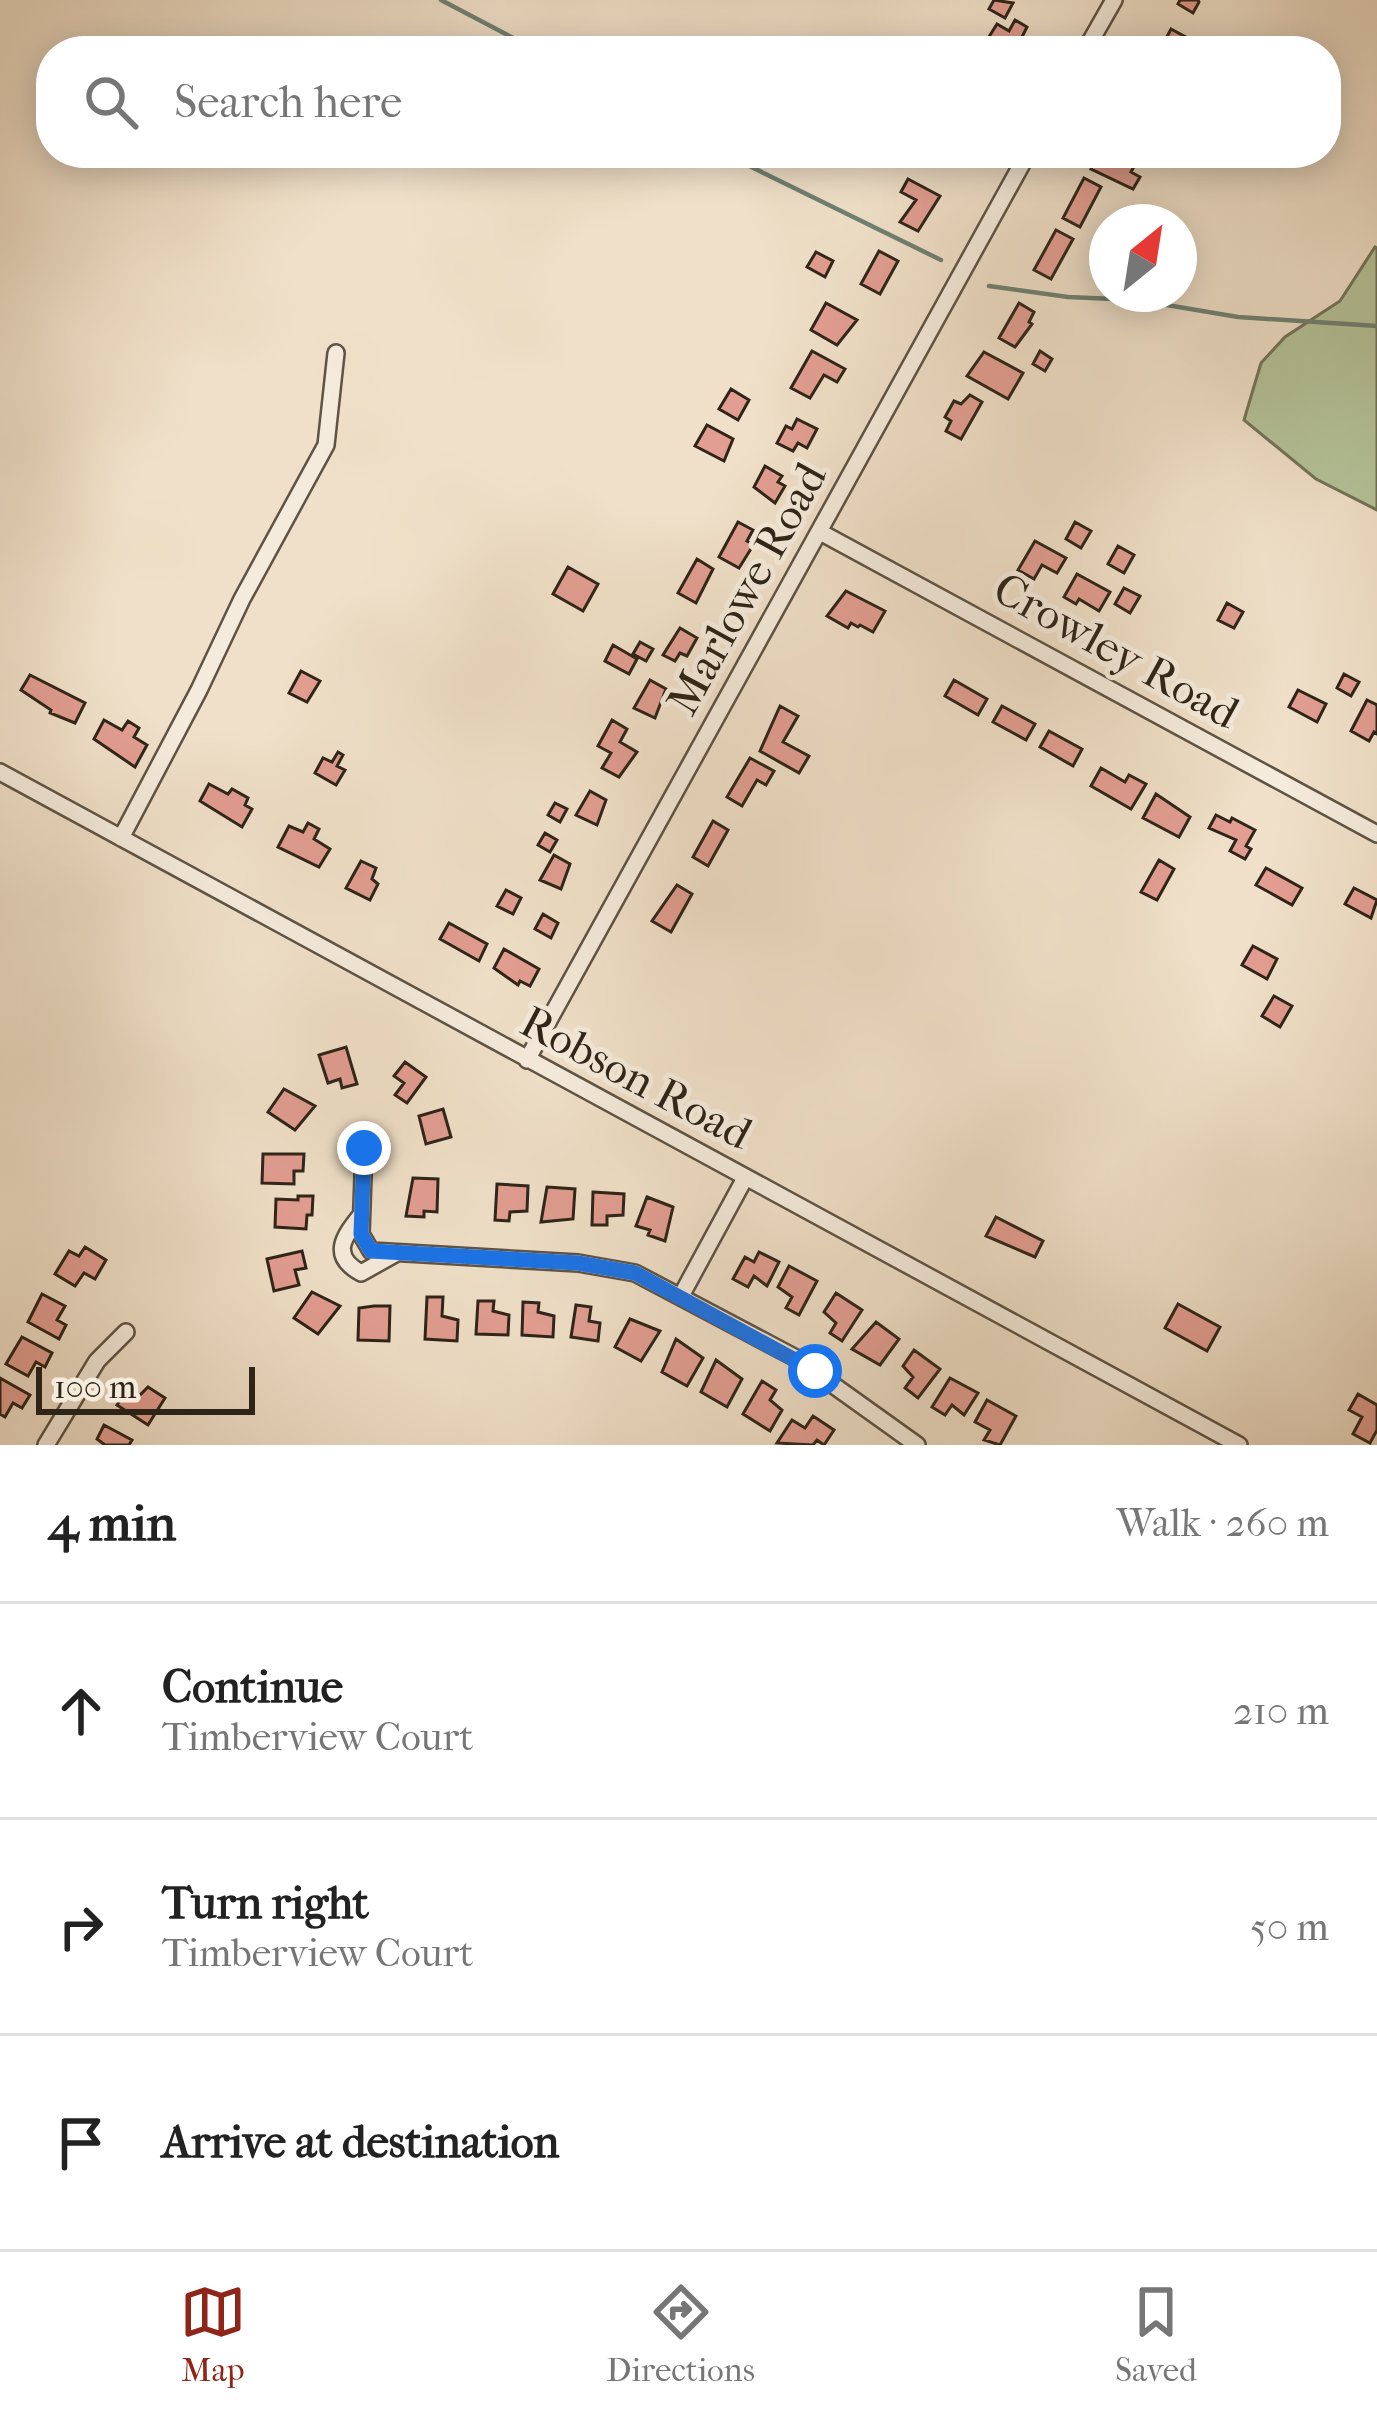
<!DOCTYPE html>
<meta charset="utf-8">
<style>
body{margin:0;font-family:"IM FELL French Canon",serif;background:#f6f6f6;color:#222}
.compass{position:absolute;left:1089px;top:204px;width:108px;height:108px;border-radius:50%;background:#fff;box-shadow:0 6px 30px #0003;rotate:30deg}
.scale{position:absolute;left:36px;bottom:30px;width:219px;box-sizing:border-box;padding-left:12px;border:6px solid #2e2417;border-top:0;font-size:33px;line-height:42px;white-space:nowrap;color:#2e2417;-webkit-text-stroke:9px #f5ebdc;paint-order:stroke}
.stop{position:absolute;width:36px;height:36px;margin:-27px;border:9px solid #1a73e8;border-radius:50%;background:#fff}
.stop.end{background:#1a73e8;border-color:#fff;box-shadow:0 3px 12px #0008}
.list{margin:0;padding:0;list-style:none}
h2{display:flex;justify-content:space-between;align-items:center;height:156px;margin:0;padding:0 48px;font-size:51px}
h2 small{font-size:39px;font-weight:400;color:#767676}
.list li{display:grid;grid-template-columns:78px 1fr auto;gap:36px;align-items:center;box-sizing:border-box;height:216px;padding:0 48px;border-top:3px solid #e0e0e0}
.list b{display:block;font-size:45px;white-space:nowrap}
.list p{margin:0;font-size:39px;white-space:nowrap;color:#767676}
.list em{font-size:39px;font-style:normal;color:#767676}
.icon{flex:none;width:66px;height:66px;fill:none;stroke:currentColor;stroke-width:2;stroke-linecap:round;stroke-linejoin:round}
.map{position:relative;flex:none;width:1377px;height:1445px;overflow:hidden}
.search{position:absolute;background:#fff;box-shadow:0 6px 30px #0003;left:36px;right:36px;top:36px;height:132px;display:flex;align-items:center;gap:30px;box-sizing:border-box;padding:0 42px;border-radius:48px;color:#767676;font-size:45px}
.sheet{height:804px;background:#fff}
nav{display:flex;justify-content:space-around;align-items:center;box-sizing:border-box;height:168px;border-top:3px solid #e0e0e0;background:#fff;font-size:33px;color:#767676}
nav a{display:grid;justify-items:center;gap:6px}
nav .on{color:#8f2418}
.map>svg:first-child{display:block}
.green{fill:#b5c39a;stroke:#727458;stroke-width:3}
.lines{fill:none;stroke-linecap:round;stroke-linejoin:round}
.stream{stroke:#6f8072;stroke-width:4.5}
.building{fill:#e29e92;stroke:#2e2417;stroke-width:3}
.minor-casing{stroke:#5e5344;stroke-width:20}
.minor{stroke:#f5ebdc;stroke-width:15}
.route{stroke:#1a73e8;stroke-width:15}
.labels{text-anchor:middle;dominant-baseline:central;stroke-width:10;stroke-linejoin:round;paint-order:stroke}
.street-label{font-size:45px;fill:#2e2417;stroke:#f5ebdc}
</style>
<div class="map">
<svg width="1377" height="1445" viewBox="0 0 1377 1445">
<rect width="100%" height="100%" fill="#f0e0c9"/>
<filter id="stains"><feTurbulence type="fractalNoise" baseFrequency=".00167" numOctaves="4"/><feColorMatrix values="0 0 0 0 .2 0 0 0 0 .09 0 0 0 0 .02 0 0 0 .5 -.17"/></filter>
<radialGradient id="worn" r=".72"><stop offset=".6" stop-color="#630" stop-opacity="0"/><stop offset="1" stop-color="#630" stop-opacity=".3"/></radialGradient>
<path class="green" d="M1375,247L1377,248V510L1316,479L1244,420L1261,363L1285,337L1340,301Z"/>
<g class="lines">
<path class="stream" d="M441,0L538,51
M723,153L941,260
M989,286L1068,297L1137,300L1238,317L1377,326"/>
</g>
<path class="building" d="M994,0L1013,3L1005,18L989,9Z
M1180,0H1198L1199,2L1193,13L1178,4Z
M1015,20L1027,27L1022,37L1030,42L1024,51H1006L987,40L997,24L1009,31Z
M1171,29L1195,42L1191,51H1151L1154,44L1161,48Z
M1100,153L1141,154L1131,172L1140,177L1133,189L1091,169Z
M1084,178L1101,187L1080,227L1063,218Z
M908,179L940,196L918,231L900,222L916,200L901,192Z
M1056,230L1073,239L1051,279L1034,270Z
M879,251L898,261L880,294L861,284Z
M816,252L833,261L825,277L807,267Z
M826,303L857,320L837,345L811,330Z
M1019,303L1034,312L1029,322L1032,324L1015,347L999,338Z
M812,351L845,369L837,382L824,375L810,398L791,388Z
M1040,351L1052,359L1045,371L1033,364Z
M984,352L1023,373L1008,399L967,376Z
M731,389L749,400L738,420L719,409Z
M970,395L982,402L961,439L946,431L951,421L945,417L954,401L961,404Z
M797,419L817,429L807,448L798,443L793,451L777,443L786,426L792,429Z
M707,425L733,439L724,461L695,446Z
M765,466L782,476L778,482L785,486L775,503L754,487Z
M738,522L753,530L747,541L754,544L739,568L719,557Z
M1075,522L1091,531L1081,548L1066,539Z
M1035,541L1066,558L1057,573L1042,565L1034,579L1018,570Z
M1118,546L1134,555L1124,573L1108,564Z
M697,559L713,569L696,603L678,593Z
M568,567L598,584L583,611L553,594Z
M1077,574L1110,592L1099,611L1079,599L1076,604L1064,597Z
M1124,588L1140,596L1130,613L1115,604Z
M846,591L885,611L873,632L860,625L858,627L851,623L848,628L827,616Z
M1227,603L1243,612L1234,628L1218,620Z
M680,628L697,638L687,656L680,653L675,661L663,655Z
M640,642L653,649L646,661L633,654Z
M613,645L637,659L629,674L605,661Z
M301,671L320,681L307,702L289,693Z
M1344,674L1359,682L1351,696L1337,688Z
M30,675L85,703L75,723L50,713L51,710L21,690Z
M650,680L666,689L655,718L634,708Z
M954,680L987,699L978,715L945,696Z
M1298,690L1326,704L1317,722L1289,707Z
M1367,700L1377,705V734L1374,732L1369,741L1351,731Z
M780,706L798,716L783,742L809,756L799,773L760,751Z
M1002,706L1035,724L1026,740L993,722Z
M104,720L122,730L128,721L139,728L134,737L147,745L135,767L94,739Z
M612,720L627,729L620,742L637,752L619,777L602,768L611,753L598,746Z
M1049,731L1082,749L1073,766L1040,747Z
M338,752L343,755L337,766L345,770L336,785L315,773L323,758L332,762Z
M750,758L774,771L766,785L757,780L742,806L727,797Z
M1101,768L1125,782L1129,775L1146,784L1131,809L1091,786Z
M209,784L228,794L232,789L248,798L245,805L252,809L242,827L200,801Z
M590,791L606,800L597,825L576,815Z
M1156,794L1190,817L1179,837L1143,818Z
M555,803L567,809L560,822L548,815Z
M1216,815L1230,822L1232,818L1255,830L1246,846L1251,849L1245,859L1230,851L1236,840L1209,828Z
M713,821L728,830L708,866L693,857Z
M308,823L319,829L314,839L330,849L319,867L278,847L289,826L303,832Z
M545,833L557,840L550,852L538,845Z
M554,855L570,864L561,889L540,880Z
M1159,860L1174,869L1157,900L1141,892Z
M361,861L376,868L372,879L378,884L370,900L346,888Z
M1266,868L1302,888L1292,905L1256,885Z
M677,885L692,894L671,932L652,921Z
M1354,888L1377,900L1371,918L1345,904Z
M506,890L521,898L513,914L497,906Z
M543,914L558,923L551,938L535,929Z
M449,923L487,944L479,961L440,939Z
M1253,946L1277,959L1267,979L1242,965Z
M504,949L539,969L530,986L520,981L518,985L494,968Z
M1274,996L1292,1006L1280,1027L1262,1016Z
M346,1047L357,1084L342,1088L340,1079L328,1083L319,1055Z
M405,1062L426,1077L407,1103L395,1095L404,1083L394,1076Z
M284,1089L315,1106L295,1130L268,1112Z
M443,1109L451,1137L426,1144L419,1116Z
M263,1154H304L303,1171H294V1184L262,1183Z
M413,1178L438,1179L437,1212L424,1211V1217L406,1216Z
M497,1184L528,1186L527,1211L510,1212L509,1221L495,1220Z
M547,1187L575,1189L573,1219L541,1222Z
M593,1192L624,1194L623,1215L607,1216V1225H592Z
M298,1196H313L312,1215H307L306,1229L275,1227L276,1199L298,1200Z
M647,1197L673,1207L665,1241L648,1235L650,1230L636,1226Z
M996,1217L1043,1241L1035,1257L986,1236Z
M85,1247L106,1260L95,1279L84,1273L75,1286L55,1274L69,1251L79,1256Z
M302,1251L306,1268L295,1270L299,1285L274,1291L267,1259Z
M759,1252L779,1262L767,1286L754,1276L748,1287L733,1279L745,1257L754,1262Z
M789,1266L817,1281L799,1315L786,1308L792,1297L778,1287Z
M312,1292L340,1306L318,1334L294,1318Z
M836,1293L862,1310L842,1341L830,1333L836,1323L824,1312Z
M42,1294L65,1306L57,1320L66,1325L59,1339L28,1322Z
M427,1297H443L442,1316L458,1320L457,1341L425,1339Z
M478,1301H494L493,1311L509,1315L508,1335L476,1334Z
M523,1302L539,1303L538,1312L554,1316L553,1337L522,1335Z
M1178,1304L1220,1327L1207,1351L1165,1328Z
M576,1305L591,1307L589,1321L600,1323L598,1341L571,1337Z
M374,1306H390L389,1341L358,1340L359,1308Z
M630,1319L660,1331L641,1361L615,1347Z
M876,1322L899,1339L880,1365L852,1349Z
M22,1337L52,1353L45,1367L36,1362L28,1376L6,1364Z
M676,1339L703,1358L687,1386L662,1372Z
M914,1350L940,1369L918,1398L905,1388L913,1377L903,1366Z
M716,1360L742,1379L727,1407L701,1392Z
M0,1378L30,1395L22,1408L13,1403L5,1417L0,1414Z
M950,1378L978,1393L964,1415L952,1405L945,1415L932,1407Z
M762,1381L776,1390L770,1400L782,1410L770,1431L743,1414Z
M148,1387L165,1398L148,1425L117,1405L127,1390L138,1397Z
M1358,1394L1377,1405V1430L1370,1443L1353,1434L1362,1417L1349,1410Z
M987,1400L1016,1416L1000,1445L984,1440L990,1430L975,1422Z
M813,1416L834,1430L824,1445L817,1440L813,1445L777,1443L792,1420L805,1428Z
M104,1425L132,1440L129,1445H105L97,1439Z"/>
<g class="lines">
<g class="minor-casing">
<path id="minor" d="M1085,51L1114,0
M820,532L1377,834
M0,772L1239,1445
M121,838L199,690L242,599L326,445L336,353
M527,1060L1028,153
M364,1148L361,1234L371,1251L578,1263L635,1273L794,1357L917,1445
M361,1215C343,1237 330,1256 361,1273L395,1254
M681,1296L745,1178
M46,1445L97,1361L126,1332"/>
</g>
<use href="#minor" class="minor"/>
</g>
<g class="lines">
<path class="route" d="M364,1148L361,1234L371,1251L578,1263L635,1273L815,1371"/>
</g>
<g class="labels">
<g class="street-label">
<text transform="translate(747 589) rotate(-61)">Marlowe Road</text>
<text transform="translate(1116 651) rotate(29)">Crowley Road</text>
<text transform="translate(636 1078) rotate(28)">Robson Road</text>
</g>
</g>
<rect width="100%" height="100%" filter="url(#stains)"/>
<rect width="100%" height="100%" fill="url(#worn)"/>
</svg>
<svg class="compass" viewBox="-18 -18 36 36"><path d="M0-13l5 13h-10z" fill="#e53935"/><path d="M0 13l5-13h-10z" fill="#767676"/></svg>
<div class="scale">100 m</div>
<div class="stop" style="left:815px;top:1371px"></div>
<div class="stop end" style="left:364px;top:1148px"></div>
<div class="search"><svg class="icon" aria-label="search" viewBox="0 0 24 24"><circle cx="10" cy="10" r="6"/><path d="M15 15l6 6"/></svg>Search here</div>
</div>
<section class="sheet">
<h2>4 min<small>Walk · 260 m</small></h2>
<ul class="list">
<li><svg class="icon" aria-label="ahead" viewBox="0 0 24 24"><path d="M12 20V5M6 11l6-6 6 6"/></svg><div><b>Continue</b><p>Timberview Court</p></div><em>210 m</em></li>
<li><svg class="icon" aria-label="right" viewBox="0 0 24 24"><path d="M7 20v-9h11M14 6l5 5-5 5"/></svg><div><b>Turn right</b><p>Timberview Court</p></div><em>50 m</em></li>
<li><svg class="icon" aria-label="arrive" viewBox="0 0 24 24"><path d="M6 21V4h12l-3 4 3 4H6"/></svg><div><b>Arrive at destination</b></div></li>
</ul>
</section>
<nav>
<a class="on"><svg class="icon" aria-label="map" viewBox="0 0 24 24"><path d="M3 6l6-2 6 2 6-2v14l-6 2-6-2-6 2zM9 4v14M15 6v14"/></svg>Map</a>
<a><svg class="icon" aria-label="directions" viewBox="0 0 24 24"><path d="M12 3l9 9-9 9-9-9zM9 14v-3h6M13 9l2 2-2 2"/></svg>Directions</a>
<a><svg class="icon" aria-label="saved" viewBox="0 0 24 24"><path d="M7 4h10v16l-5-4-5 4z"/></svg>Saved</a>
</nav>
